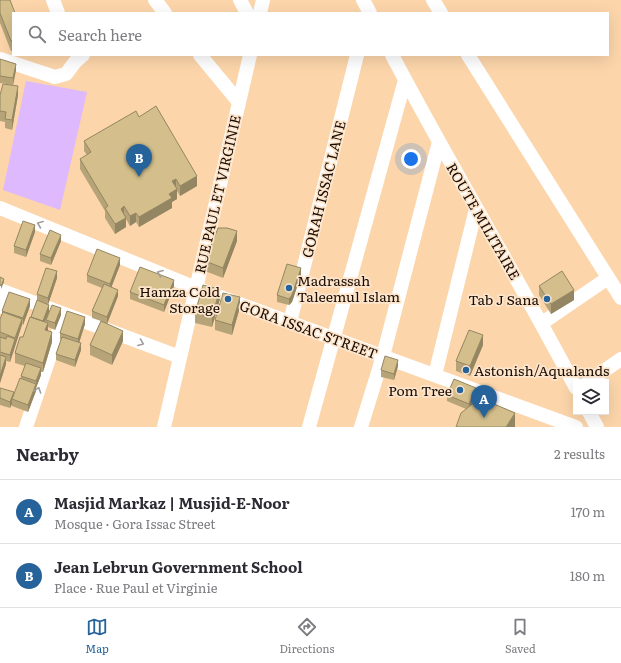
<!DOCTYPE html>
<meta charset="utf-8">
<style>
body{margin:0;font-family:Literata,serif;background:#f2f2f3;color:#2b2b33}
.controls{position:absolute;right:12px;bottom:12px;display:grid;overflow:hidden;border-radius:0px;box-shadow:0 4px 16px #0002}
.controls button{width:36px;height:36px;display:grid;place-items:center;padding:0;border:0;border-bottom:1px solid #e1e1e2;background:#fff;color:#2b2b33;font:20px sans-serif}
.you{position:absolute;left:411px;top:159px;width:14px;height:14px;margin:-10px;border:3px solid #fff;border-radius:50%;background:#1a73e8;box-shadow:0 0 0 6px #1a73e833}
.badge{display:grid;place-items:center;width:26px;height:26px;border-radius:50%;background:#26639a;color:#fff;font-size:13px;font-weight:700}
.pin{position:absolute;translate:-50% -33px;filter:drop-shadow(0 1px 2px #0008)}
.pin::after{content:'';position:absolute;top:21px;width:14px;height:12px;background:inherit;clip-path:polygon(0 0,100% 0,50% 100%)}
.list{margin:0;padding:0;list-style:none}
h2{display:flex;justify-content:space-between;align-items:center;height:52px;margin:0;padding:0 16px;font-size:17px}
h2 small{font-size:13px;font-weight:400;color:#7c7c81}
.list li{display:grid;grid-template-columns:26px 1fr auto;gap:12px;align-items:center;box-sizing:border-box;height:64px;padding:0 16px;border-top:1px solid #e1e1e2}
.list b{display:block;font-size:15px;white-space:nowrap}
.list p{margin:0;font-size:13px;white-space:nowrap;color:#7c7c81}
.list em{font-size:13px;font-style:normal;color:#7c7c81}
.icon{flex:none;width:22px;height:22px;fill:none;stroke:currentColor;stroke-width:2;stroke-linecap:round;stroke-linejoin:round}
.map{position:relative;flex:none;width:621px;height:427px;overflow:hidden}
.search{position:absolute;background:#fff;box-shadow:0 4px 16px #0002;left:12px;right:12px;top:12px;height:44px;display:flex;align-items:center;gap:10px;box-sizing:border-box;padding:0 14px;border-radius:0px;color:#7c7c81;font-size:15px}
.sheet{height:180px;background:#fff}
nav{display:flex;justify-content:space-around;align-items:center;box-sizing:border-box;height:56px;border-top:1px solid #e1e1e2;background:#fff;font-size:11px;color:#7c7c81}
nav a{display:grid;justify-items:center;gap:2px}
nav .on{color:#26639a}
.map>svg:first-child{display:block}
.green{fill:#deb9fe}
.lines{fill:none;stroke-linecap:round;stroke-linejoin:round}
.minor{stroke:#fff;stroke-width:14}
.wall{fill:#b6a478}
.shaded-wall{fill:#948662}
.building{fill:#d4bf8c;stroke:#948662}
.oneway{stroke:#a39d99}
.poi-dot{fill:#26639a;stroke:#fde5cc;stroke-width:1.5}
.labels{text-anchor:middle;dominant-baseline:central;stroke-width:3.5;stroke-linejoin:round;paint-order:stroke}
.street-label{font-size:14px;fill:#190b00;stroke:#fde5cc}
.poi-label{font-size:14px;fill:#190b00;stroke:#fde5cc;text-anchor:end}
</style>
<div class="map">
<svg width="621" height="427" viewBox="0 0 621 427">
<rect width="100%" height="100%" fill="#fcd5aa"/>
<path class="green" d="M26,81L87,92L60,210L3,190Z"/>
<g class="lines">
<path class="minor" d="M53,0L58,13
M155,0L165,13
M240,0L247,13
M363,0L370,13
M433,0L441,13
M260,13L263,0
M200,55L238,101
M392,55C451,167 517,276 576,388
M468,55L621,298
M0,59L55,77L66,74L75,62L83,55
M0,208L196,288L576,427
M0,290L180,357
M0,307L5,292
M290,322L357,55
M542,323L608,278
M435,375L476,209
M588,382L621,359
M589,412L597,427
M26,427L64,314
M164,427L250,55
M309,427L405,80
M361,427L383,356L439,142"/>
</g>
<path class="wall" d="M0,0L13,13V51H11L0,23Z
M0,59L16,70L13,85L0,83Z
M0,95H18L12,130L5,128V122L0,121Z
M139,117L197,186L180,196L177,191V199L172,202V208L139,227L136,222L130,226L126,219V227L115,234L105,218V211L80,169V159L87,155L84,151V141Z
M35,232L26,257L14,253V246Z
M61,241L51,265L40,261V254Z
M237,241L223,278L205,271V261Z
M120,265L111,287L118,296L107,324L123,341L112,365L90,355V345L101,321L92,318V311L102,288L87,282V275Z
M301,275L292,302L289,305L277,302V295Z
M57,278L48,304L49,311L61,315L55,330L48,327V331L52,342L43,372H41V375L36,388V391L28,412L12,406V404L10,408L0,405V388L14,395L21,379V376L25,366L15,363V353L23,337L31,317L37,301V294Z
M174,286L164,312L130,299V292Z
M539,286L574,300L551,314L539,295Z
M220,299L212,327L195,323V313Z
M30,306L23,325L22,324L10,362L6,361V364L0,383V319L2,314V311Z
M240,307L232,335L215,330V320Z
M85,324L79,343L81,350L75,367L56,360V354L61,340L60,339V333Z
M483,345L470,376L456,371V361Z
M398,366L394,380L381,377V370Z
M447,395H476L472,404L515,426L466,409L447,401Z"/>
<path class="shaded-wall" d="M16,64V70L13,85V78Z
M18,86V95L12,130V120Z
M197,176V186L180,196V186Z
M176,179V189L172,181Z
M177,189V199L172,202V208L139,227V217L169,194Z
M124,206V216L121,209Z
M136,213V222L130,226V216Z
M126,218V227L115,234V224Z
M35,225V232L26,257V250Z
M237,231V241L223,278V268Z
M61,235V241L51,265V258Z
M120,258V265L110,291V284Z
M301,268V275L292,302L289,305V299Z
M57,271V278L48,305V298Z
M4,279V282L1,289V286Z
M174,280V286L164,312V305Z
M220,289V299L212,327V317Z
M118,290V296L107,324V317Z
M574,290V300L551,314V304Z
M240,297V307L232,335V325Z
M30,299V306L23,325V318Z
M49,305V311L42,329V323Z
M61,308V315L55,330V323Z
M85,317V324L78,346V339Z
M22,319V325L10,362V355Z
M48,323V333L45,330Z
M123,331V341L112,365V355Z
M52,332V342L43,372V363Z
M483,335V345L470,376V366Z
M81,343V350L75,367V360Z
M6,357V364L0,383V376Z
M398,360V366L394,380V374Z
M41,368V375L36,388V381Z
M36,384V391L28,412V405Z
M476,388V395L469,411V404Z
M14,392V399H12V404L10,408V402Z
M515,413V427H506Z"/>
<path class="building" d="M0,0H10L15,13H13V41H11L0,13Z
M0,59L16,64L13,78L0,76Z
M3,84L18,86L12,120L5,119L6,112L0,111V95Z
M156,106L197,176L180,186L176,179L172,181L177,189L169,194L172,198L139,217L136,213L130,216L124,206L121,209L126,218L115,224L105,208L108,206L80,159L91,152L84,141L136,111L139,117Z
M23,221L35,225L26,250L14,246Z
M218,228H227L237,231L223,268L205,261Z
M50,230L61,235L51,258L40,254Z
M97,249L120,258L110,284L87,275Z
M287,264L301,268L292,295L289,299L277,295Z
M140,267L174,280L164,305L130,292Z
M46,268L57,271L48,298L37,294Z
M562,271L574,290L551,304L539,286Z
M0,277L4,279L1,286L0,285Z
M104,284L118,290L107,317L92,311Z
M203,285L220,289L212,317L195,313Z
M9,292L30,299L23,318L2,311Z
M223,293L240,297L232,325L215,320Z
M37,300L49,305L43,321L31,317Z
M52,305L61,308L55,323L46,320Z
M67,311L85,317L78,339L60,333Z
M3,312L22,319L15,338L0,332V319Z
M30,317L48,323L45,330L52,332L43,363L15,353L20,337H23Z
M101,321L123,331L112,355L90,345Z
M469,330L483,335L470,366L456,361Z
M7,336L15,339L10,355L0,352V337L6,339Z
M62,337L81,343L75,360L56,354Z
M0,355L6,357L0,376Z
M385,356L398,360L394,374L381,370Z
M26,363L41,368L36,381L21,376Z
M20,378L36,384L28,405L12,399Z
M454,379L476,388L469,404L447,395Z
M0,388L14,392L10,402L0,398Z
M480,398L515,413L506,427H456L461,413Z"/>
<defs><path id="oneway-chevron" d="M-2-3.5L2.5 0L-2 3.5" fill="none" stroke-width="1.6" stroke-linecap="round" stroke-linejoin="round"/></defs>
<g class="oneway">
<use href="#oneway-chevron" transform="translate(40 224) rotate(-158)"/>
<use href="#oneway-chevron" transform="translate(160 273) rotate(-158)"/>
<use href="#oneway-chevron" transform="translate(141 343) rotate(21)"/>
<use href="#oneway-chevron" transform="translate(38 390) rotate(-71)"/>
</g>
<g class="poi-dot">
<circle cx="289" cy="288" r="4"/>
<circle cx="228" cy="299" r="4"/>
<circle cx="547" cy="299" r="4"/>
<circle cx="466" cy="370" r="4"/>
<circle cx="460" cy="390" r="4"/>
</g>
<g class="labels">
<g class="street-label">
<text transform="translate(323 189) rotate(-76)">GORAH ISSAC LANE</text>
<text transform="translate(217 194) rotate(-77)">RUE PAUL ET VIRGINIE</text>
<text transform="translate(484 221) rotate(60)">ROUTE MILITAIRE</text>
<text transform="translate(309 329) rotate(20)">GORA ISSAC STREET</text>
</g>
<g class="poi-label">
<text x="297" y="280" text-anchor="start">Madrassah<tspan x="297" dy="16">Taleemul Islam</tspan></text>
<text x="220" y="291">Hamza Cold<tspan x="220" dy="16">Storage</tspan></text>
<text x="539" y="299">Tab J Sana</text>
<text x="474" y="370" text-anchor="start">Astonish/Aqualands</text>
<text x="452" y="390">Pom Tree</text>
</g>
</g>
</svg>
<div class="controls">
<button><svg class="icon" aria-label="layers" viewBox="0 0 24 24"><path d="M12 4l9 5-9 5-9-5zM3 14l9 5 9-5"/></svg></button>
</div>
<div class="you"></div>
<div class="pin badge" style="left:484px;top:418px">A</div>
<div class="pin badge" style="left:139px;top:177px">B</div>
<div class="search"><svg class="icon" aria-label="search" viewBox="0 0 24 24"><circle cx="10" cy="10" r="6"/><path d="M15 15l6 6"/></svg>Search here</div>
</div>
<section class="sheet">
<h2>Nearby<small>2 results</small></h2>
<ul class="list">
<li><span class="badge">A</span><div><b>Masjid Markaz | Musjid-E-Noor</b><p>Mosque · Gora Issac Street</p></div><em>170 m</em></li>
<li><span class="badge">B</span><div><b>Jean Lebrun Government School</b><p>Place · Rue Paul et Virginie</p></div><em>180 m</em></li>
</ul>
</section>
<nav>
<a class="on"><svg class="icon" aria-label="map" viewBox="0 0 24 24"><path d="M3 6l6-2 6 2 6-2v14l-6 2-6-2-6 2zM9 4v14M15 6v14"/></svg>Map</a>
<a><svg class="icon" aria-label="directions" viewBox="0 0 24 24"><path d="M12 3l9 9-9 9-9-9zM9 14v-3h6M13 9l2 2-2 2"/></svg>Directions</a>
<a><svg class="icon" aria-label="saved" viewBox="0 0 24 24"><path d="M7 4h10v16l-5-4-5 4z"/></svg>Saved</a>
</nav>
